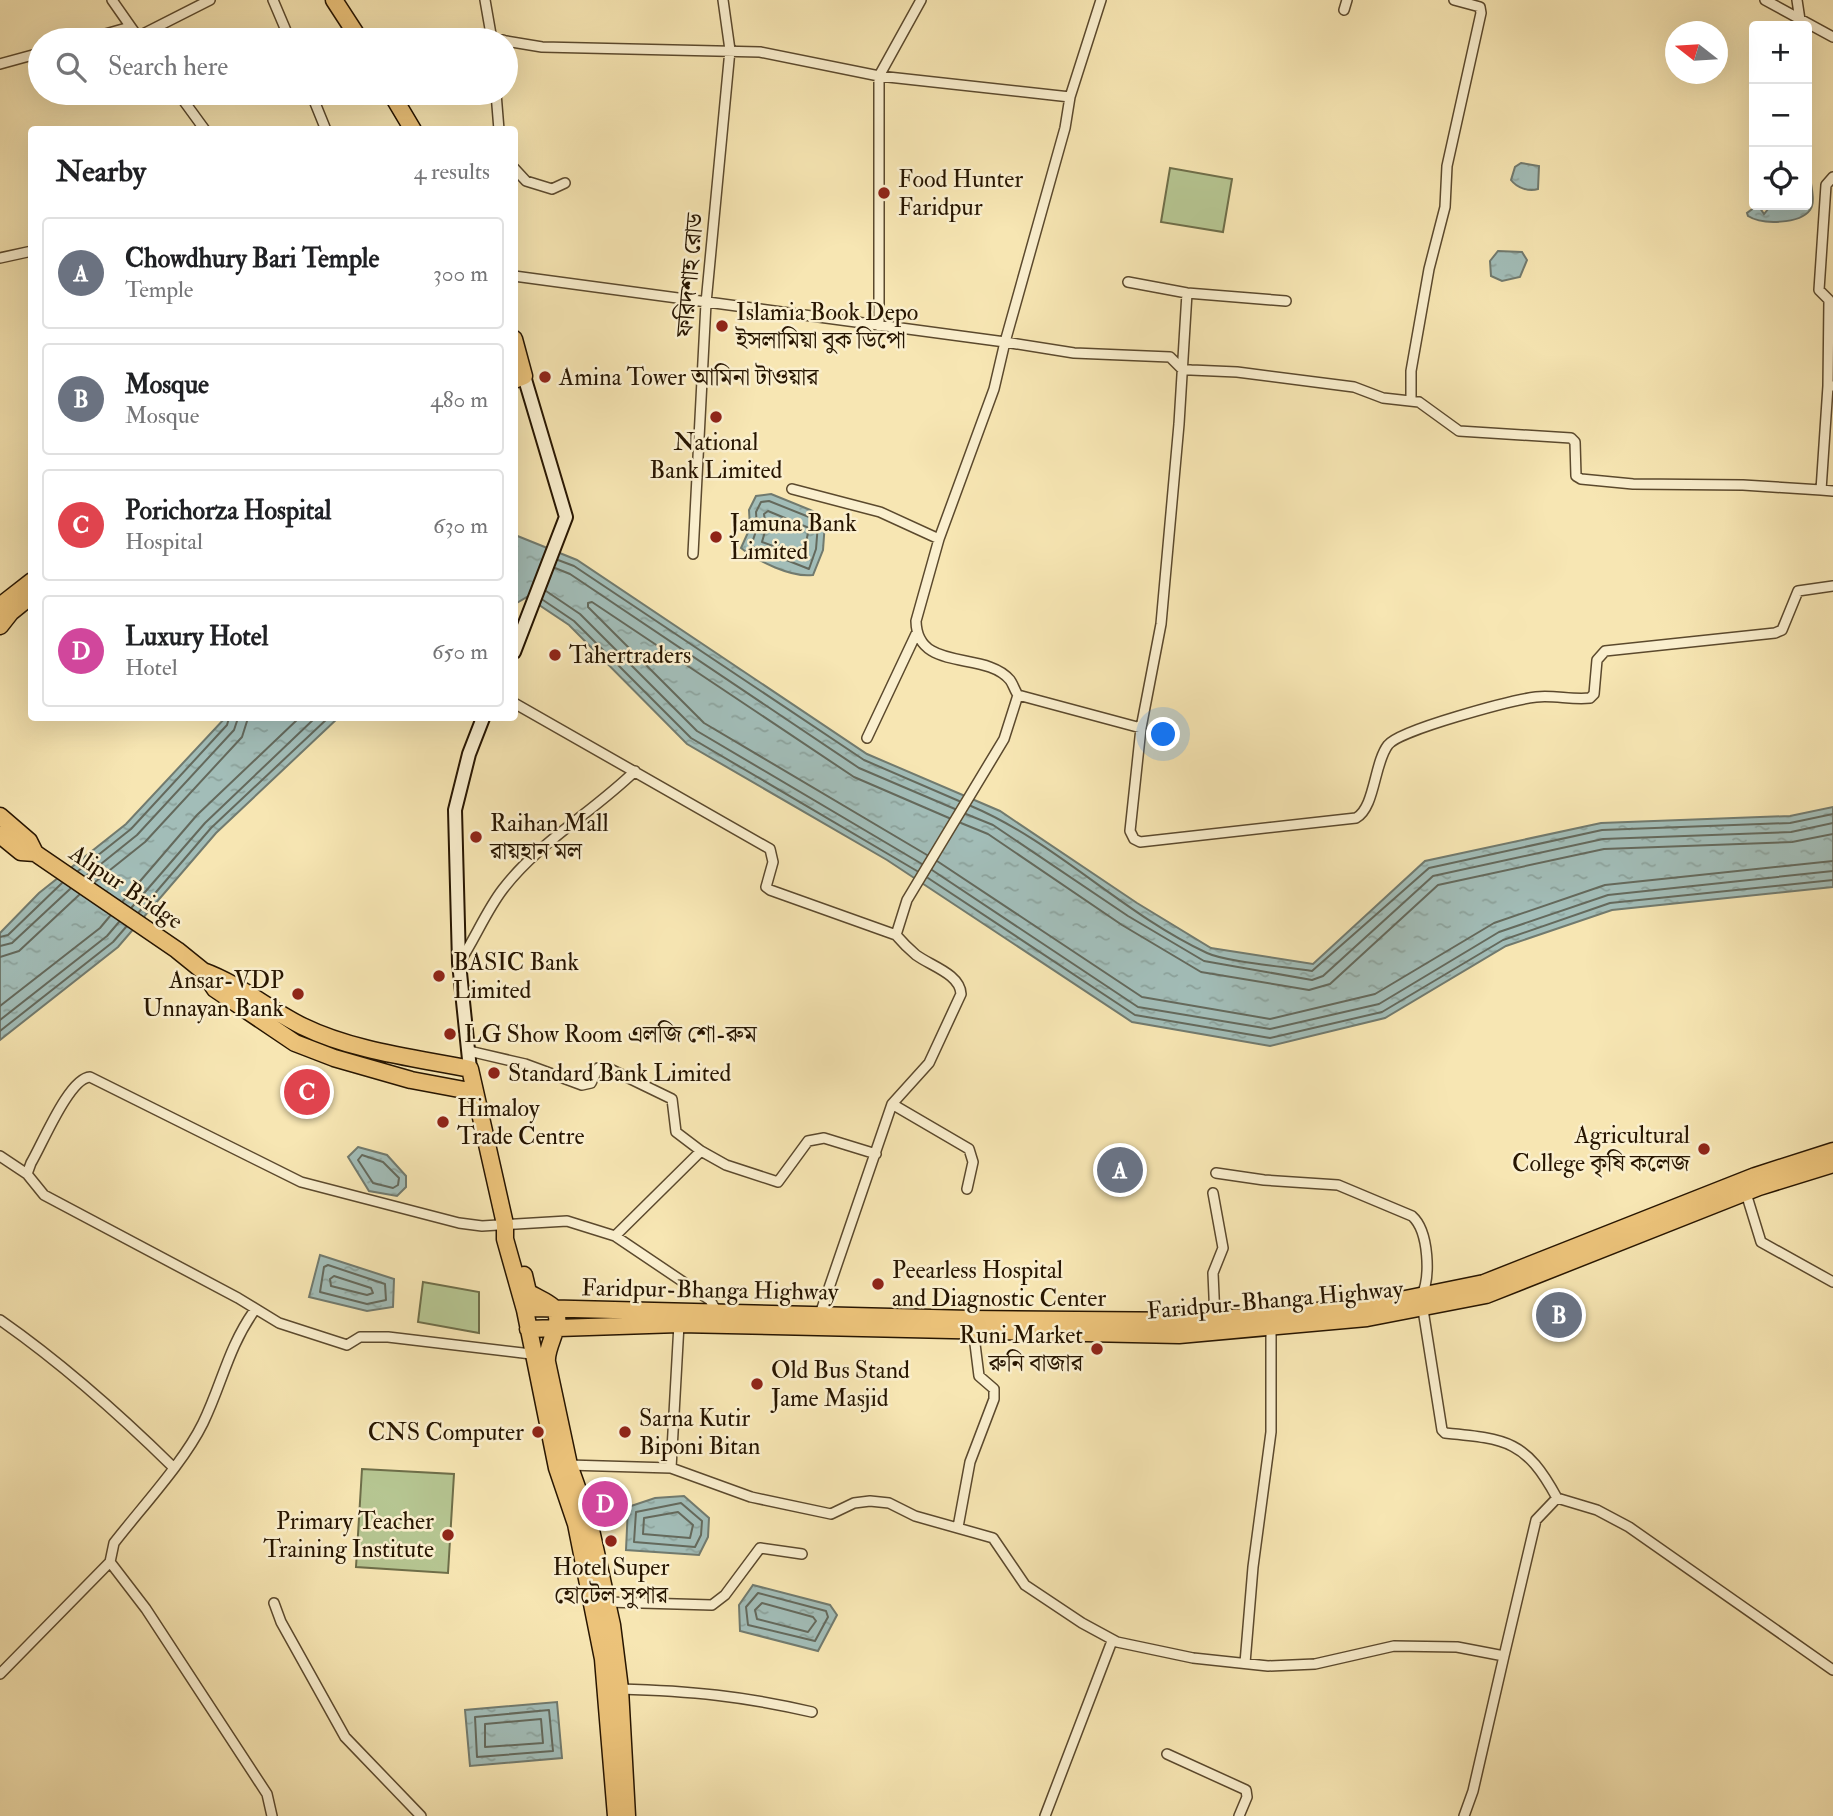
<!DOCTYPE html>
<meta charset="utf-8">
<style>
body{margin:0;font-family:"IM FELL Double Pica","Noto Serif Bengali",serif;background:#f6f6f6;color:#202124}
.controls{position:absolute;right:21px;top:21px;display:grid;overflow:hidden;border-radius:7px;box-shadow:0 7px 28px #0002}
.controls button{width:63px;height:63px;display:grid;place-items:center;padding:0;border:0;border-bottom:2px solid #e0e0e0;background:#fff;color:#202124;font:35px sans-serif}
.compass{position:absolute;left:1665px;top:21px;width:63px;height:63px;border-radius:50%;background:#fff;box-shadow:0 7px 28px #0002;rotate:287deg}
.you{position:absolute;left:1164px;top:735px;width:24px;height:24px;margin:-18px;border:5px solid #fff;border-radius:50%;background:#1a73e8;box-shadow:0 0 0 10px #1a73e833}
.badge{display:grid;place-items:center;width:46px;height:46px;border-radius:50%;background:#111827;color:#fff;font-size:23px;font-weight:700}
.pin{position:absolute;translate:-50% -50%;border:4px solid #fff;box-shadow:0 2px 7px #0006}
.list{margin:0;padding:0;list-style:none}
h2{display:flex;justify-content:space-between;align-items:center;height:91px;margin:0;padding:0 28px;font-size:30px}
h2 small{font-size:23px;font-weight:400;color:#757577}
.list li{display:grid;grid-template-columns:46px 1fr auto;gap:21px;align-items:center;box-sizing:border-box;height:112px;margin:0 14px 14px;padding:0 14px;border:2px solid #e0e0e0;border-radius:7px}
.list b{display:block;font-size:26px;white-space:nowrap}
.list p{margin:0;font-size:23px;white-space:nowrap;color:#757577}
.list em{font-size:23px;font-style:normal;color:#757577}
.icon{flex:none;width:38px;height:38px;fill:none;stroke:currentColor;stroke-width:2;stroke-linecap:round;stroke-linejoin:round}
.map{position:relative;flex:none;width:1833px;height:1816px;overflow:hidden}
.search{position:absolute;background:#fff;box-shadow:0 7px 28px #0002;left:28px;top:28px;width:490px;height:77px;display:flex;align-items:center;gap:18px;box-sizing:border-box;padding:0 24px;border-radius:38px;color:#757577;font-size:26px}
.panel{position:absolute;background:#fff;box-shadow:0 7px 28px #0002;left:28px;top:126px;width:490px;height:595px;border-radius:7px}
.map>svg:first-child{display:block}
.green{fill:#b6c692;stroke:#6e6e49;stroke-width:2}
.water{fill:url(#water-ripples);stroke:#717a6e;stroke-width:2}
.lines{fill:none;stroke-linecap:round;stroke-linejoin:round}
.shore{stroke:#64695c;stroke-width:2}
.street-casing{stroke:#5b492d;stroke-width:12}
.secondary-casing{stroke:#271500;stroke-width:16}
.highway-casing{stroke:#271500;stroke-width:19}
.street{stroke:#faefce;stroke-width:9}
.secondary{stroke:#faefce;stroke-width:12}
.highway{stroke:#ecc37a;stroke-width:16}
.poi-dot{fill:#8f2418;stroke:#faefce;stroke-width:2.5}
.labels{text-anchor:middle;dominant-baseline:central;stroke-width:5;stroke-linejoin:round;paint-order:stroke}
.poi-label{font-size:24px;fill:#271500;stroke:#faefce;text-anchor:start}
.street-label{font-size:24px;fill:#271500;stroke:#faefce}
</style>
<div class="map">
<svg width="1833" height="1816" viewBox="0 0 1833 1816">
<defs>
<pattern id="water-ripples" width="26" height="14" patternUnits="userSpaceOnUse" patternTransform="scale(1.75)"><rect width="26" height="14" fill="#a2bdb8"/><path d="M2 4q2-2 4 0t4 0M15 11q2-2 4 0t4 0" fill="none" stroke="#8ca29c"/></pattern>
</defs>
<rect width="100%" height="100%" fill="#f7e6b3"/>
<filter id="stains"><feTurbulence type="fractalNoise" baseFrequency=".00286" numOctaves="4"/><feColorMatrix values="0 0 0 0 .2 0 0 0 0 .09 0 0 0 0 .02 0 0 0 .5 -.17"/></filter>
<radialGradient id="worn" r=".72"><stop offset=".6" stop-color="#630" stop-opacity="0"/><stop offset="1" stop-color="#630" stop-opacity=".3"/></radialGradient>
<path class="green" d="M1170,168L1232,179L1223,232L1161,222Z
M423,1282L479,1292V1333L418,1322Z
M362,1469L454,1474L448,1573L356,1567Z"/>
<path class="water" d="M1521,163L1539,166L1538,189C1529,192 1517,188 1511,180L1515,167Z
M1807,182L1811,183C1812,191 1815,203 1810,210C1800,224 1762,225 1748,216L1747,213L1758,205L1764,214L1768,209L1767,205H1807Z
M1498,251L1522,252L1527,260L1520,277L1502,281L1491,276L1490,261Z
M771,494L813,511L825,522L823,550L813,575C792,578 757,561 741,548L750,528L749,510L756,496Z
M515,535L577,560L867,754L1000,811L1137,903L1211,948L1313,964L1425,861L1601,823L1790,816L1833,807V887L1612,910L1506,946L1385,1018L1270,1046L1132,1022L887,860L687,744L569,625L527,597L515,604Z
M225,718H338L216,833L118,947L0,1040V933L39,893L126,824Z
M358,1147L387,1155L406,1176V1187L397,1196L369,1191L348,1157Z
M320,1255L394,1279L393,1307L367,1311L309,1297Z
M684,1496L709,1518L708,1537L699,1555L626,1550L628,1507L655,1498Z
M753,1585L830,1605L837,1615L818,1651L740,1631L739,1605Z
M557,1702L562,1758L470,1766L465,1710Z"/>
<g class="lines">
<path class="shore" d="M769,501L809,517L818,524L816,549L809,569L751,546L757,528L756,512L761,502Z
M768,511L809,528L803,557L762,542L766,528L764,514Z
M558,560L574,566L864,760L959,801
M555,568L570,574L859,768L955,809
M546,591L580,614L697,731L922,864
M543,600L574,621L691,738L917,871
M971,806C1056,842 1123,914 1207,953C1226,962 1288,967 1312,971L1429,868L1602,830L1790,823L1833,814
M966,814L993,825L1128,916L1204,961L1312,980L1323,976L1433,876L1603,839L1791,832L1833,823
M961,823L988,834L1122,925L1201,972L1309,990L1330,984L1438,885L1604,849L1792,842L1833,834
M927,855L704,723L588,607V603L592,602L854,777L949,818
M937,861L1142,997L1270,1019L1375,994L1494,923L1605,885L1833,861
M932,870L1138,1007L1270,1029L1379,1004L1499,932L1608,895L1833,871
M78,871L131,829L227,725L229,718
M86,876L137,835L234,730L238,718
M928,878L1135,1015L1270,1038L1382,1012L1503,940L1610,903L1833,880
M95,882L145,842L242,737L248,718
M123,901L197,815L299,718
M132,907L205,823L315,718
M139,912L211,828L328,718
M0,937L8,935L62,883
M0,946L12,943L70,889
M0,957L19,951L79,895
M0,1006L100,928L110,916
M0,1020L107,936L119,922
M0,1031L113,942L126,927
M362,1155L383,1162L399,1178L398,1185L393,1188L373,1183L358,1160Z
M328,1265L385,1284L386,1300L367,1304L320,1292L324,1267Z
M334,1276L371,1288L373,1293L367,1295L331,1286L330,1279Z
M681,1503L702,1521L701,1535L695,1547L634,1542L636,1512Z
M678,1512L693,1525L690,1538L643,1534L644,1518Z
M758,1593L826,1611L828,1617L815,1641L748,1625L746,1607Z
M762,1603L813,1617L816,1621L808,1632L757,1619L755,1610Z
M549,1710L553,1751L477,1757L475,1717Z
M541,1719L543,1743L485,1747V1724Z"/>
<g class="street-casing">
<path id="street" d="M112,0L140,40
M273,0L290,40
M485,0L492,40
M1765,0L1833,37
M1797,0L1800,20
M1344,10L1347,0
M137,37L210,0
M84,40L130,27
M480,40H503
M506,41L542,47L760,52L879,76L1070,97
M0,64L40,53
M178,93L205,130
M311,93L326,130
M496,93L499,130
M514,168L526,181L552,189L565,183
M0,258L32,251
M514,276L1005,342L1065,128L1070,97L1101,0
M1128,282L1187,293L1286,301
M1187,293L1179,424L1161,624L1141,728L1130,831L1134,839L1140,842L1356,818C1375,808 1374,763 1388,745C1399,730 1512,700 1536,697C1554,695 1572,700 1590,698L1594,694L1597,660L1605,651L1775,633L1782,630L1798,591L1833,586
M879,326V76L921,0
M1828,386L1829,300L1819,290L1826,185L1833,177
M1411,400V371L1429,269L1445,207L1447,166L1481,13L1480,7L1454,0
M792,489L880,512L939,539
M1821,490L1833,491
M693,554L706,303L730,50L723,0
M514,703L770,849L773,862L766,887L770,890L896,935
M1141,728L1018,695C1015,691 1013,684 1010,680C985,650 917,673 916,621L939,539L994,389L1005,342L1074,353L1170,357L1182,369L1191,370L1237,372L1354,387L1383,398L1419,402L1459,431L1571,438L1575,442L1576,476L1581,479L1633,484L1743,485L1821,490L1828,386H1833
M867,738L916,634
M459,963C475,939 486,911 503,889C539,842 593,812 635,771
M469,1051L525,1064L582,1085L591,1083L598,1068H608L672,1099L676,1132L701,1151
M892,1104L969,1149L973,1162L967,1189
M0,1156L27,1174
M1216,1173L1264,1180L1338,1185L1412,1216C1429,1231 1431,1278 1421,1297L1442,1430L1445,1433C1508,1439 1526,1441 1557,1498L1597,1510L1629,1527L1833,1670
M1745,1190L1761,1242L1833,1282
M1213,1193L1223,1248L1213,1273L1215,1319
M615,1236L710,1300L717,1312
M254,1311C228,1348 222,1384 203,1423C184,1462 141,1508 114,1543L110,1562L146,1609L267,1794L272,1816
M819,1317L892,1104L929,1063L961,994C960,974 931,966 916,955C909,949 902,942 896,935L907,900L1004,739L1018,695
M0,1320C63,1364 118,1413 173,1467
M531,1354L388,1337H360L347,1345L279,1323L238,1298L44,1195L27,1174L31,1163C42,1145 69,1078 90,1077L301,1182L459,1223L482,1226L567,1221L615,1236L701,1151L726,1165L778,1182L808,1141L824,1138L876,1154
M568,1465L671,1468L751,1497L831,1514L854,1503L870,1501L889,1503L915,1516L993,1538L1025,1585L1082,1623L1117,1642L1193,1658L1268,1666L1315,1664L1394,1646L1457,1647L1504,1656L1473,1791L1464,1816
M671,1468L679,1324
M958,1527L970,1462L994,1399V1389L979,1376L973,1328
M607,1602L712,1605L725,1595L760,1548L802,1554
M274,1603L281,1622L345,1737L421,1816
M1504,1656L1536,1520L1557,1498
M1245,1663L1253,1567L1271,1432V1323
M0,1674L110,1562
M620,1689C691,1691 743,1696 812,1712
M1167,1754L1246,1790L1247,1797L1239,1816
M1045,1816L1112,1641"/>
</g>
<g class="secondary-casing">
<path id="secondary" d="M514,652L566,517L524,376
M470,1069L459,963L455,810L469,754L483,718"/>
</g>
<g class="highway-casing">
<path id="highway" d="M334,0L360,40
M391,93L413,130
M514,339L524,376L514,380
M0,606L32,581
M0,626L11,612L32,595
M0,816L29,841L35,853L177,950L203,971L215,989L295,1043L334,1058L411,1080L475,1092
M0,835L21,852L35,853
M203,971C239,984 268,1009 302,1026C353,1051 415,1058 470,1069L505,1224V1239L525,1310L557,1468L576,1524L603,1659L616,1816
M524,1275L528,1292C535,1297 547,1301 553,1307C566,1321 545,1345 547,1362L569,1465L589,1521L612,1625L620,1689L627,1816
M525,1310L534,1308L971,1319L1195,1321L1366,1307L1484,1283L1755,1176L1833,1151
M528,1329L679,1324L1179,1335L1367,1318L1486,1295L1759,1187L1833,1164"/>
</g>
<use href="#street" class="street"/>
<use href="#secondary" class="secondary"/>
<use href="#highway" class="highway"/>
</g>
<g class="poi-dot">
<circle cx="884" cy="193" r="7"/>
<circle cx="722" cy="326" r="7"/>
<circle cx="545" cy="377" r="7"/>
<circle cx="716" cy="417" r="7"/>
<circle cx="716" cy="537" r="7"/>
<circle cx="555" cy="655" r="7"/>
<circle cx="476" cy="837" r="7"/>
<circle cx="439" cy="976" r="7"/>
<circle cx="298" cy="994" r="7"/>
<circle cx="450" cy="1034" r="7"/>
<circle cx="494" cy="1073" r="7"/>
<circle cx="443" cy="1122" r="7"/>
<circle cx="1704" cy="1149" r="7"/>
<circle cx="878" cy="1284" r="7"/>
<circle cx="1097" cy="1349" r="7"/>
<circle cx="757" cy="1384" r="7"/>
<circle cx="538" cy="1432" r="7"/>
<circle cx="625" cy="1432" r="7"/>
<circle cx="448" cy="1535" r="7"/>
<circle cx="611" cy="1541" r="7"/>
</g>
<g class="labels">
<g class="poi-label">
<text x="898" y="179">Food Hunter<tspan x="898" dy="28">Faridpur</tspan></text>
<text x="736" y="312">Islamia Book Depo<tspan x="736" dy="28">ইসলামিয়া বুক ডিপো</tspan></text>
<text x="559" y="377">Amina Tower আমিনা টাওয়ার</text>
<text x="716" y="442" text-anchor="middle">National<tspan x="716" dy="28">Bank Limited</tspan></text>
<text x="730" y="523">Jamuna Bank<tspan x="730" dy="28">Limited</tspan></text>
<text x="569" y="655">Tahertraders</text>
<text x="490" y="823">Raihan Mall<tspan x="490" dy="28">রায়হান মল</tspan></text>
<text x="453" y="962">BASIC Bank<tspan x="453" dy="28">Limited</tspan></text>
<text x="284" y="980" text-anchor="end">Ansar-VDP<tspan x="284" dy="28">Unnayan Bank</tspan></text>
<text x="464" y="1034">LG Show Room এলজি শো-রুম</text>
<text x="508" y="1073">Standard Bank Limited</text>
<text x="457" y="1108">Himaloy<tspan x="457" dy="28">Trade Centre</tspan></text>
<text x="1690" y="1135" text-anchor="end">Agricultural<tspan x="1690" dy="28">College কৃষি কলেজ</tspan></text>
<text x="892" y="1270">Peearless Hospital<tspan x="892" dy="28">and Diagnostic Center</tspan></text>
<text x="1083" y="1335" text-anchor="end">Runi Market<tspan x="1083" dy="28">রুনি বাজার</tspan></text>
<text x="771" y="1370">Old Bus Stand<tspan x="771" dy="28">Jame Masjid</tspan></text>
<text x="639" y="1418">Sarna Kutir<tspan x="639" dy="28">Biponi Bitan</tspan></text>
<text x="524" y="1432" text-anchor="end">CNS Computer</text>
<text x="434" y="1521" text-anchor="end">Primary Teacher<tspan x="434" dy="28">Training Institute</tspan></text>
<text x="611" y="1567" text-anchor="middle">Hotel Super<tspan x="611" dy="28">হোটেল সুপার</tspan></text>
</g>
<g class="street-label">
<text transform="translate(690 275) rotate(-85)">ফরিদশাহ রোড</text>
<text transform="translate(126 887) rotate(34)">Alipur Bridge</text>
<text transform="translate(710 1290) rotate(1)">Faridpur-Bhanga Highway</text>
<text transform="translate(1275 1300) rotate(-5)">Faridpur-Bhanga Highway</text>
</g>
</g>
<rect width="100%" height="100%" filter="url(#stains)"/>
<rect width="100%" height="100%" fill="url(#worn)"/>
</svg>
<div class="controls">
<button>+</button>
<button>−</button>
<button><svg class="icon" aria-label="locate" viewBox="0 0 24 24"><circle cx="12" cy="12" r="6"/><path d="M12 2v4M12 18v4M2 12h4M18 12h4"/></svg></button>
</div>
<svg class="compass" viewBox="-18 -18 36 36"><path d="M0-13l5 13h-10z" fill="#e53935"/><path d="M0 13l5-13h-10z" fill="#757577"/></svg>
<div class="you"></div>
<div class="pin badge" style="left:1120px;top:1170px;background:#6b7280">A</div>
<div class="pin badge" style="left:1559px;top:1315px;background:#6b7280">B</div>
<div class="pin badge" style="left:307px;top:1092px;background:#e0444e">C</div>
<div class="pin badge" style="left:605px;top:1504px;background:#d1479c">D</div>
<div class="search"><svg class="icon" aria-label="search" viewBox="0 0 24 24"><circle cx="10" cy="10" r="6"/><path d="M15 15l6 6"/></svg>Search here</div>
<section class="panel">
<h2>Nearby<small>4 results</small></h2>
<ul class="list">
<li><span class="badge" style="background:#6b7280">A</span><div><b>Chowdhury Bari Temple</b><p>Temple</p></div><em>300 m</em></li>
<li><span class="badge" style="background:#6b7280">B</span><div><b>Mosque</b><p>Mosque</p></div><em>480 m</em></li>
<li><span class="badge" style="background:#e0444e">C</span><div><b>Porichorza Hospital</b><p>Hospital</p></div><em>630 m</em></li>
<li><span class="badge" style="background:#d1479c">D</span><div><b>Luxury Hotel</b><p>Hotel</p></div><em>650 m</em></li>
</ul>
</section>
</div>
